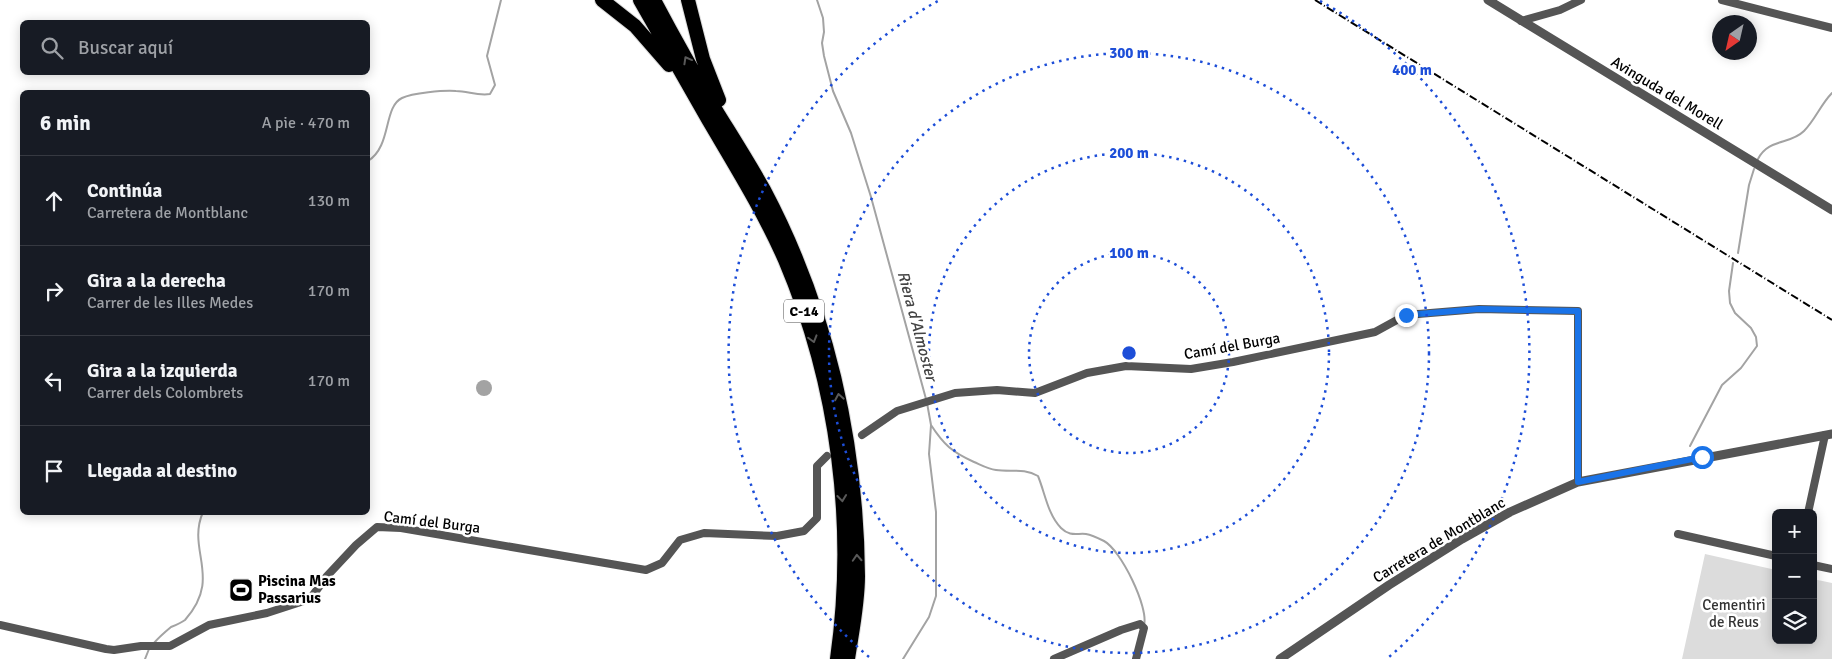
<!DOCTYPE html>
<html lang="es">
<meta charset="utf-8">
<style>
body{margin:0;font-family:Signika,sans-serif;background:#242831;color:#f1f3f6}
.controls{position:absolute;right:15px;bottom:15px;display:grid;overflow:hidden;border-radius:8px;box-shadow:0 2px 12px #0003}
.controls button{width:45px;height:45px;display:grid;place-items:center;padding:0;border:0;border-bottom:1px solid #363941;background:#171b24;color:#f1f3f6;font:25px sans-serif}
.compass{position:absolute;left:1712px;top:15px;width:45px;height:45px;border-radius:50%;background:#171b24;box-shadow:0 2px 12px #0003;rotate:214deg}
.stop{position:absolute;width:15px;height:15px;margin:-11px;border:4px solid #1a73e8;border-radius:50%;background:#fff}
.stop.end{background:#1a73e8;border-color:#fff;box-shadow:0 1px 5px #0008}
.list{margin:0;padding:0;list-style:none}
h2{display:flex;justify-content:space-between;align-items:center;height:65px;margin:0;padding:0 20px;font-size:21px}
h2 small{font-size:16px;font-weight:400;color:#9ea1a6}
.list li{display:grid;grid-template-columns:32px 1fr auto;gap:15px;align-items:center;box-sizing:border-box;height:90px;padding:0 20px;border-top:1px solid #363941}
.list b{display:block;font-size:19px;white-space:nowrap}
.list p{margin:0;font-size:16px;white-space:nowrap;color:#9ea1a6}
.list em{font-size:16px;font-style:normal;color:#9ea1a6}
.icon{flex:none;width:28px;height:28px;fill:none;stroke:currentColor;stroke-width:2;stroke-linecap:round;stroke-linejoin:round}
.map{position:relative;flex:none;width:1832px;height:659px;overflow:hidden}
.search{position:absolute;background:#171b24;box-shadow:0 2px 12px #0003;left:20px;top:20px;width:350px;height:55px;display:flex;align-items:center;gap:12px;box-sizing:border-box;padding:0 18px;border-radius:8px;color:#9ea1a6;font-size:19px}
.panel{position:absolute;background:#171b24;box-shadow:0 2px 12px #0003;left:20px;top:90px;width:350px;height:425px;border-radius:8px}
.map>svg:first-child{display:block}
.green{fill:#dcdcdc}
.water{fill:#a3a3a3}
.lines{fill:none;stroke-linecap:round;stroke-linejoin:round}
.stream{stroke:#a3a3a3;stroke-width:2}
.motorway-casing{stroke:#dbdbdb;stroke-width:16}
.minor{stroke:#555;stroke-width:8}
.tertiary{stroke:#555;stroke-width:9}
.motorway{stroke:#000;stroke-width:14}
.rail{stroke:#000;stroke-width:2;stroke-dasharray:8 2.5 1 2.5;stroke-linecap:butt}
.oneway{stroke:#595959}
.route{stroke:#1a73e8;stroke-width:6}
.ring{fill:none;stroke:#1d4ed8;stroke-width:2.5;stroke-dasharray:2.5 5}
.labels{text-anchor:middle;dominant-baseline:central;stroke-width:5;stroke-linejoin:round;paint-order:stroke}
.shield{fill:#fff;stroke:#4c4c4c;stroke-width:1}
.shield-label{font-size:14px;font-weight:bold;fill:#000}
.street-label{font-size:15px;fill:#000;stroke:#fff}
.poi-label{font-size:15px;font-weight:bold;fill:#000;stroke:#fff;text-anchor:start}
.park-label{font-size:15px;fill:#333;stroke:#fff}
.water-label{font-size:16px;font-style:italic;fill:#444;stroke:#fff}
.centre{fill:#1d4ed8;stroke:#fff;stroke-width:2.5}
.ring-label{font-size:15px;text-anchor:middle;font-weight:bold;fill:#1d4ed8;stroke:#fff;stroke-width:5;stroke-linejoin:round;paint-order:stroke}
</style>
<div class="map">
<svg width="1832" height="659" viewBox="0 0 1832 659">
<rect width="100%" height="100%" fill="#fff"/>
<path class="green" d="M1705,554L1776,570V640H1813V579L1832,583V659H1682Z"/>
<path class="water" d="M476 388a8 8 0 1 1 16 0a8 8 0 1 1-16 0Z"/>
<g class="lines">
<path class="stream" d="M817,0L823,18L824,32L822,43L824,56L833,91L851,133L871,197L926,399
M1758,159C1769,138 1790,145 1804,131C1815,120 1821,104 1832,93
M368,161C392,146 383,107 402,98C412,93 444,90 456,91C468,91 477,96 490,94L495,85L487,56L501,0
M1738,253L1749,185L1754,169
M931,425C944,445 952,452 974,462C981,465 988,469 996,470C1011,472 1024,468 1038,476C1045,493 1048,515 1061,528C1070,537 1077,533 1086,534C1092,535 1100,539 1104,541C1121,550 1149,608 1144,625
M1690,446L1722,385L1741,368L1757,346L1756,337L1751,328L1735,313L1730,303L1729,291L1733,263
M154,643C159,637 165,632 171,627C176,625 181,623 185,620C223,577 186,551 203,512
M145,659L149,649
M903,659L929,617L936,596V512L929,454L931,425L927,403"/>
<g class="motorway-casing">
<path id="motorway" d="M602,0L635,26L669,65
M640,0C663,41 686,81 709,121C736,167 764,212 785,260C838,385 856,525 837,659
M654,0C674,38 695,75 717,112C733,138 749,163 764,190C827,309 857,442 858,576C858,604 852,632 848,659
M688,0L703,59L719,100"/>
</g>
<path class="minor" d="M1722,0L1832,28
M1521,21L1560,10L1581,0
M862,435L897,411L955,393L997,390L1035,393L1087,373L1126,366L1191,369L1233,362L1375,332L1406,315L1479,309L1578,311V482
M1808,513L1825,435
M1678,534L1776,556
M1813,565L1832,569
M0,625L106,649L114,650L141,646H170L209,625L267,613L310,599L327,576L356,545L377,527L401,528L646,570L662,563L680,540L704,533L777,536L804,531L817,518V466L827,456
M1054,659L1121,630L1140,624L1144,628L1136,659"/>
<path class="tertiary" d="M1488,0L1832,210
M1280,659L1389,585L1462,539L1510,512L1578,482L1832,434"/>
<use href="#motorway" class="motorway"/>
<path class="rail" d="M1315,0L1832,320"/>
</g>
<defs><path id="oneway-chevron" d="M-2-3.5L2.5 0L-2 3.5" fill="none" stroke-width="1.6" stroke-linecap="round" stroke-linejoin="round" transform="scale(1.25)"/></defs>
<g class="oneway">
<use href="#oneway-chevron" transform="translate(687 60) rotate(-119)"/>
<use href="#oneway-chevron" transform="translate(813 339) rotate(74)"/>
<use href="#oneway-chevron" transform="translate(839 397) rotate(-100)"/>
<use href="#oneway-chevron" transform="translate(842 498) rotate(84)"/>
<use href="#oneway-chevron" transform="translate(857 558) rotate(-93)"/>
</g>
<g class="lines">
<path class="route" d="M1406,315L1479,309L1578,311V482L1702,457"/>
</g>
<g class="ring">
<circle cx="1129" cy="353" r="100"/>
<circle cx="1129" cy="353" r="200"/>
<circle cx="1129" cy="353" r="300"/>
<path d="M869 657A400 400 0 0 1 938 1M1320 1A400 400 0 0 1 1389 657"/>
</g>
<defs>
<g id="stadium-square" transform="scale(1.25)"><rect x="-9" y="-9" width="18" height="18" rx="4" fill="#000" stroke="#fff"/><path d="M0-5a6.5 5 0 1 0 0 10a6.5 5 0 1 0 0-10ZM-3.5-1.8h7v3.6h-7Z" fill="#fff"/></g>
</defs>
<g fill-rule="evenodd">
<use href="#stadium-square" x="241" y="590"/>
</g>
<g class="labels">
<rect class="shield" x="784" y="299.5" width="40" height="23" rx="4"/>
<g class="shield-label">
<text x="804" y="311">C-14</text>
</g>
<g class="street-label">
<text transform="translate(1667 93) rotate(31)">Avinguda del Morell</text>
<text transform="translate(1232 346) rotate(-10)">Camí del Burga</text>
<text transform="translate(432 522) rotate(7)">Camí del Burga</text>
<text transform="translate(1439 540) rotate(-31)">Carretera de Montblanc</text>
</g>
<g class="poi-label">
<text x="258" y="581">Piscina Mas<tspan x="258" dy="17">Passarius</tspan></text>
</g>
<g class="park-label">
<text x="1734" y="605">Cementiri<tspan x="1734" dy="17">de Reus</tspan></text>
</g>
<g class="water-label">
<text transform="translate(917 326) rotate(75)">Riera d'Almoster</text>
</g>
</g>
<circle cx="1129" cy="353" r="8" class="centre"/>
<g class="ring-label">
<text x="1129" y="58">300 m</text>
<text x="1412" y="75">400 m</text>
<text x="1129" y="158">200 m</text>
<text x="1129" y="258">100 m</text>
</g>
</svg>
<div class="controls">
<button>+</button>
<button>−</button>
<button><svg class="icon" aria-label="layers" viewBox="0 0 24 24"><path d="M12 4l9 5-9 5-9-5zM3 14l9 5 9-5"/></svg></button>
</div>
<svg class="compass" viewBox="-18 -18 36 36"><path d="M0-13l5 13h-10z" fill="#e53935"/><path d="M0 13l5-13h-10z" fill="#9ea1a6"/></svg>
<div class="stop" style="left:1702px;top:457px"></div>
<div class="stop end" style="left:1406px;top:315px"></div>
<div class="search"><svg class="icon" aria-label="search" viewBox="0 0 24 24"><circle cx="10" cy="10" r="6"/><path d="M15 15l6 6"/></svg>Buscar aquí</div>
<section class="panel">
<h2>6 min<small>A pie · 470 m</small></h2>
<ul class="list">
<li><svg class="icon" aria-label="ahead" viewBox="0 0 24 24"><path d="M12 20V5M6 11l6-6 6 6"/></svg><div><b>Continúa</b><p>Carretera de Montblanc</p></div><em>130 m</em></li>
<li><svg class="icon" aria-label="right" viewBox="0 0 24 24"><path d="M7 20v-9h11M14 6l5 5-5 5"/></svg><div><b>Gira a la derecha</b><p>Carrer de les Illes Medes</p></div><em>170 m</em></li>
<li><svg class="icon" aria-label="left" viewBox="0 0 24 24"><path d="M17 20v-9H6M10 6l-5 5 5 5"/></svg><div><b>Gira a la izquierda</b><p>Carrer dels Colombrets</p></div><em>170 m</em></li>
<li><svg class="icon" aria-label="arrive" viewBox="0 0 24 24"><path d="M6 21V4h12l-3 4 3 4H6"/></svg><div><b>Llegada al destino</b></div></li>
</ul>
</section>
</div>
